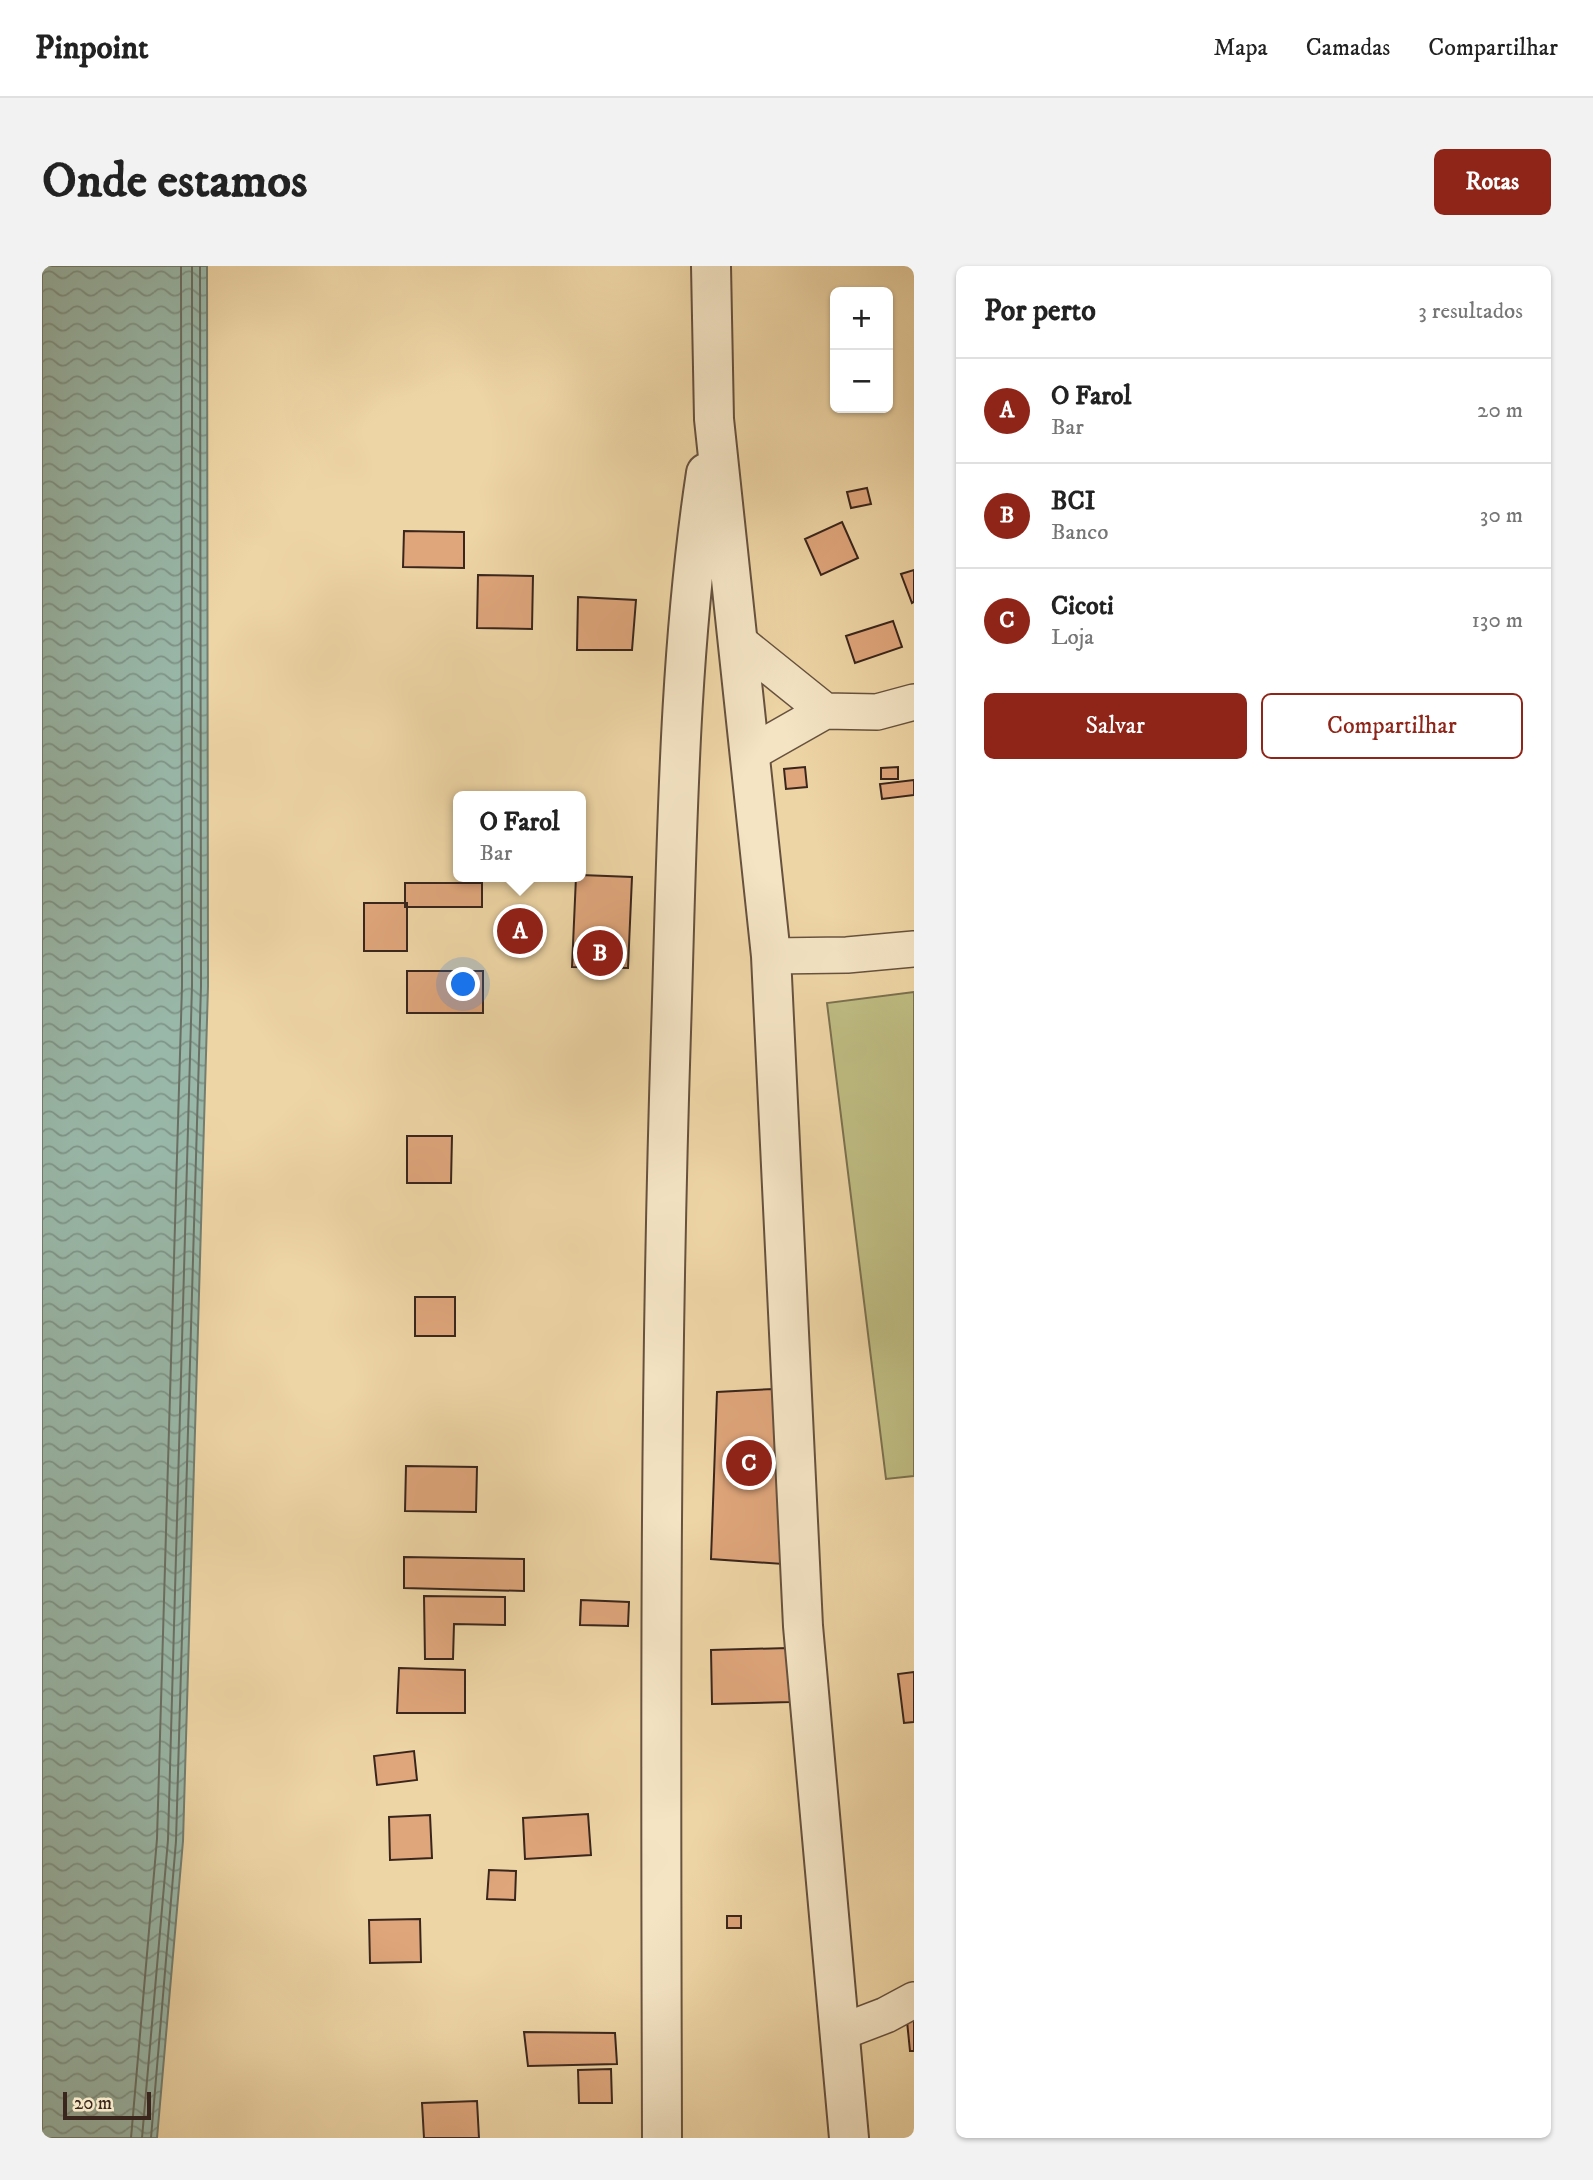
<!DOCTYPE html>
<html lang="pt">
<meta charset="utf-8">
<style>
body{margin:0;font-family:"IM FELL DW Pica",serif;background:#f2f2f2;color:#222}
.controls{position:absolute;right:21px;top:21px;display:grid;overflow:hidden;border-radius:10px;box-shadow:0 2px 5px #0004}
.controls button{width:63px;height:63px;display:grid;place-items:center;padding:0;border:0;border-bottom:2px solid #e0e0e0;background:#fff;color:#222;font:35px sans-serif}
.scale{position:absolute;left:21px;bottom:18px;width:88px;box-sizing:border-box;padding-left:7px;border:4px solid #3a261d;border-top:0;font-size:19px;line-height:24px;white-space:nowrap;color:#3a261d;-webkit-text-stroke:5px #f4e4c4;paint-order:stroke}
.you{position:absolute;left:422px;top:719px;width:24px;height:24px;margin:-18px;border:5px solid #fff;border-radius:50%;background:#1a73e8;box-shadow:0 0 0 10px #1a73e833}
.badge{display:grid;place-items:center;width:46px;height:46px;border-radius:50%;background:#8f2418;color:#fff;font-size:23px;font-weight:700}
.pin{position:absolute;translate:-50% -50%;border:4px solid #fff;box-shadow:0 2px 7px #0006}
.popup{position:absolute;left:411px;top:525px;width:133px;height:91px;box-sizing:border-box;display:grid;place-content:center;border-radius:10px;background:#fff;filter:drop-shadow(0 2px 5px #0005);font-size:23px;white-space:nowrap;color:#767676}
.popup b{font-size:26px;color:#222}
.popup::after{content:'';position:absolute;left:50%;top:100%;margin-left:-14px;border:14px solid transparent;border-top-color:#fff}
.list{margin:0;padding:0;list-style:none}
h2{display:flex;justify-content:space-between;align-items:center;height:91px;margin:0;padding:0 28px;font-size:30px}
h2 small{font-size:23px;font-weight:400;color:#767676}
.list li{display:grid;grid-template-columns:46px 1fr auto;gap:21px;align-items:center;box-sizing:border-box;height:105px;padding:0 28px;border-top:2px solid #e0e0e0}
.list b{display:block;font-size:26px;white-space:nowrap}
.list p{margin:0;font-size:23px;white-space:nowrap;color:#767676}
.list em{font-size:23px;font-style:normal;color:#767676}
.actions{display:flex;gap:14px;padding:21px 28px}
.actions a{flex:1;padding:16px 0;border:2px solid #8f2418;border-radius:10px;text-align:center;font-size:24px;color:#8f2418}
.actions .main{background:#8f2418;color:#fff}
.map{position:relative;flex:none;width:872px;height:1872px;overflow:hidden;border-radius:10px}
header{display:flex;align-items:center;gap:42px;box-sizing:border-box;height:98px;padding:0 35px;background:#fff;border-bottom:2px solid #e0e0e0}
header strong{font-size:33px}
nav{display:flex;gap:38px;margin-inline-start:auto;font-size:24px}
.intro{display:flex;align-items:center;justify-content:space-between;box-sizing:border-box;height:168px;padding:0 42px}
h1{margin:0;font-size:49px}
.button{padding:18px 32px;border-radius:10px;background:#8f2418;color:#fff;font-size:24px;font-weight:700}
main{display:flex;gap:42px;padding:0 42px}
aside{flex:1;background:#fff;border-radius:10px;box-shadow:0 2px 5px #0004}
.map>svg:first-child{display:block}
.park{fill:#bebc82;stroke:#7c7150;stroke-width:2}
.water{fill:url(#water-waves);stroke:#737e71;stroke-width:2}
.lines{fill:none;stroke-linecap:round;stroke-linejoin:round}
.shore{stroke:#6a6f63;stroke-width:2}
.building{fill:#dfa57b;stroke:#3a261d;stroke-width:2}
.minor-casing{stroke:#67523f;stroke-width:38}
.tertiary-casing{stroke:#67523f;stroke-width:42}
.minor{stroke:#f4e4c4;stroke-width:35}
.tertiary{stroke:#f4e4c4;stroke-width:38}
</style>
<header>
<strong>Pinpoint</strong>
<nav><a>Mapa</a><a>Camadas</a><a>Compartilhar</a></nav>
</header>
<div class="intro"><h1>Onde estamos</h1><a class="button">Rotas</a></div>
<main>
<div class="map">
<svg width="872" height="1872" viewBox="0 0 872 1872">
<defs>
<pattern id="water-waves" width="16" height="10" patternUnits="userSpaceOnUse" patternTransform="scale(1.75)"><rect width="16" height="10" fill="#99b8a9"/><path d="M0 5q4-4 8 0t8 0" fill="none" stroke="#7e9589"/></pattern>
</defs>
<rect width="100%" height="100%" fill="#eed5a5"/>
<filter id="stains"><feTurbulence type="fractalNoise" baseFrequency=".00286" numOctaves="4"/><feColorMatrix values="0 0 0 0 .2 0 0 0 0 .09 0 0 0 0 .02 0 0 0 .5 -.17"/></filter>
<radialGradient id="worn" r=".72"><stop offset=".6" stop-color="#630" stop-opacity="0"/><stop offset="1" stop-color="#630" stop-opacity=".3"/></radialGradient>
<path class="park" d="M872,726V1210L844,1213L785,737Z"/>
<path class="water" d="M0,0H165L166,720L141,1575L115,1872H0Z"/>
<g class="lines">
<path class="shore" d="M89,1872L115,1573L140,720L139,0
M100,1872L126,1574L150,720V0
M109,1872L134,1575L159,720L158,0"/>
</g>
<path class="building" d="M825,222L829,238L809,242L805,226Z
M800,256L816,292L779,309L763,273Z
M362,265L422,266V302L361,301Z
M872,304V336L870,337L859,308Z
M436,309L491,310L490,363L435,362Z
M536,331L594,334L590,384H535Z
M851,355L860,381L813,397L804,370Z
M763,501L765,521L744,523L742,503Z
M856,501V513H839V502Z
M872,514V529L840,533L838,518Z
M539,609L590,611L586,702L530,701L534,611Z
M363,617H440V641H363Z
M322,637H365V685H322Z
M365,705H441V747H365Z
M365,870H410L409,917H365Z
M373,1031H413V1070H373Z
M731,1123L741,1298L669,1293L675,1126Z
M364,1200L435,1201L434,1246L363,1245Z
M362,1291L482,1293V1325L362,1322Z
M382,1330L463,1331V1359L412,1358L411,1393H383Z
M539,1334L587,1336L586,1360L538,1359Z
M746,1382L748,1436L670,1438L669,1384Z
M357,1402L423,1404V1447H355Z
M872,1406V1456L862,1457L856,1408Z
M372,1485L375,1514L335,1519L332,1490Z
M546,1548L549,1589L483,1593L481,1552Z
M388,1549L390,1592L348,1594L347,1551Z
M447,1604L474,1605L473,1634L445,1633Z
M685,1650H699V1662H685Z
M378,1653L379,1696L328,1697L327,1654Z
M872,1754V1785H868L865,1755Z
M482,1766L573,1767L575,1798L486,1800Z
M569,1803L570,1837H537L536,1804Z
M435,1835L437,1872H382L380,1837Z"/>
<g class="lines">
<g class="minor-casing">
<path id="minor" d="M696,375L783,445
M709,487L783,445L835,446L872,436
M729,690L805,689L872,683
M797,1767L844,1749L872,1734"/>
</g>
<g class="tertiary-casing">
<path id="tertiary" d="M669,0L672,153L729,690L761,1360L807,1872
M620,1872C619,1503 617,1135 629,766C635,580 636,391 664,207"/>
</g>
<use href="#minor" class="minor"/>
<use href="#tertiary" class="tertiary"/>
</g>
<rect width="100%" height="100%" filter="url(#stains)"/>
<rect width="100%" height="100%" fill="url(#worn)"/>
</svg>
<div class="controls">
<button>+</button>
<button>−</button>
</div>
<div class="scale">20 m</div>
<div class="you"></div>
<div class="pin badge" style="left:478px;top:665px">A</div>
<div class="popup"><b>O Farol</b>Bar</div>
<div class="pin badge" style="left:558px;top:687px">B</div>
<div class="pin badge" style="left:707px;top:1197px">C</div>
</div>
<aside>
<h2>Por perto<small>3 resultados</small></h2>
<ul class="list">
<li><span class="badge">A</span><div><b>O Farol</b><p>Bar</p></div><em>20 m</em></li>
<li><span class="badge">B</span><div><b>BCI</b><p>Banco</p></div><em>30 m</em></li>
<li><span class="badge">C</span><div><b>Cicoti</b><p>Loja</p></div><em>130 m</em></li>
</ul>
<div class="actions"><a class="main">Salvar</a><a>Compartilhar</a></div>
</aside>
</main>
